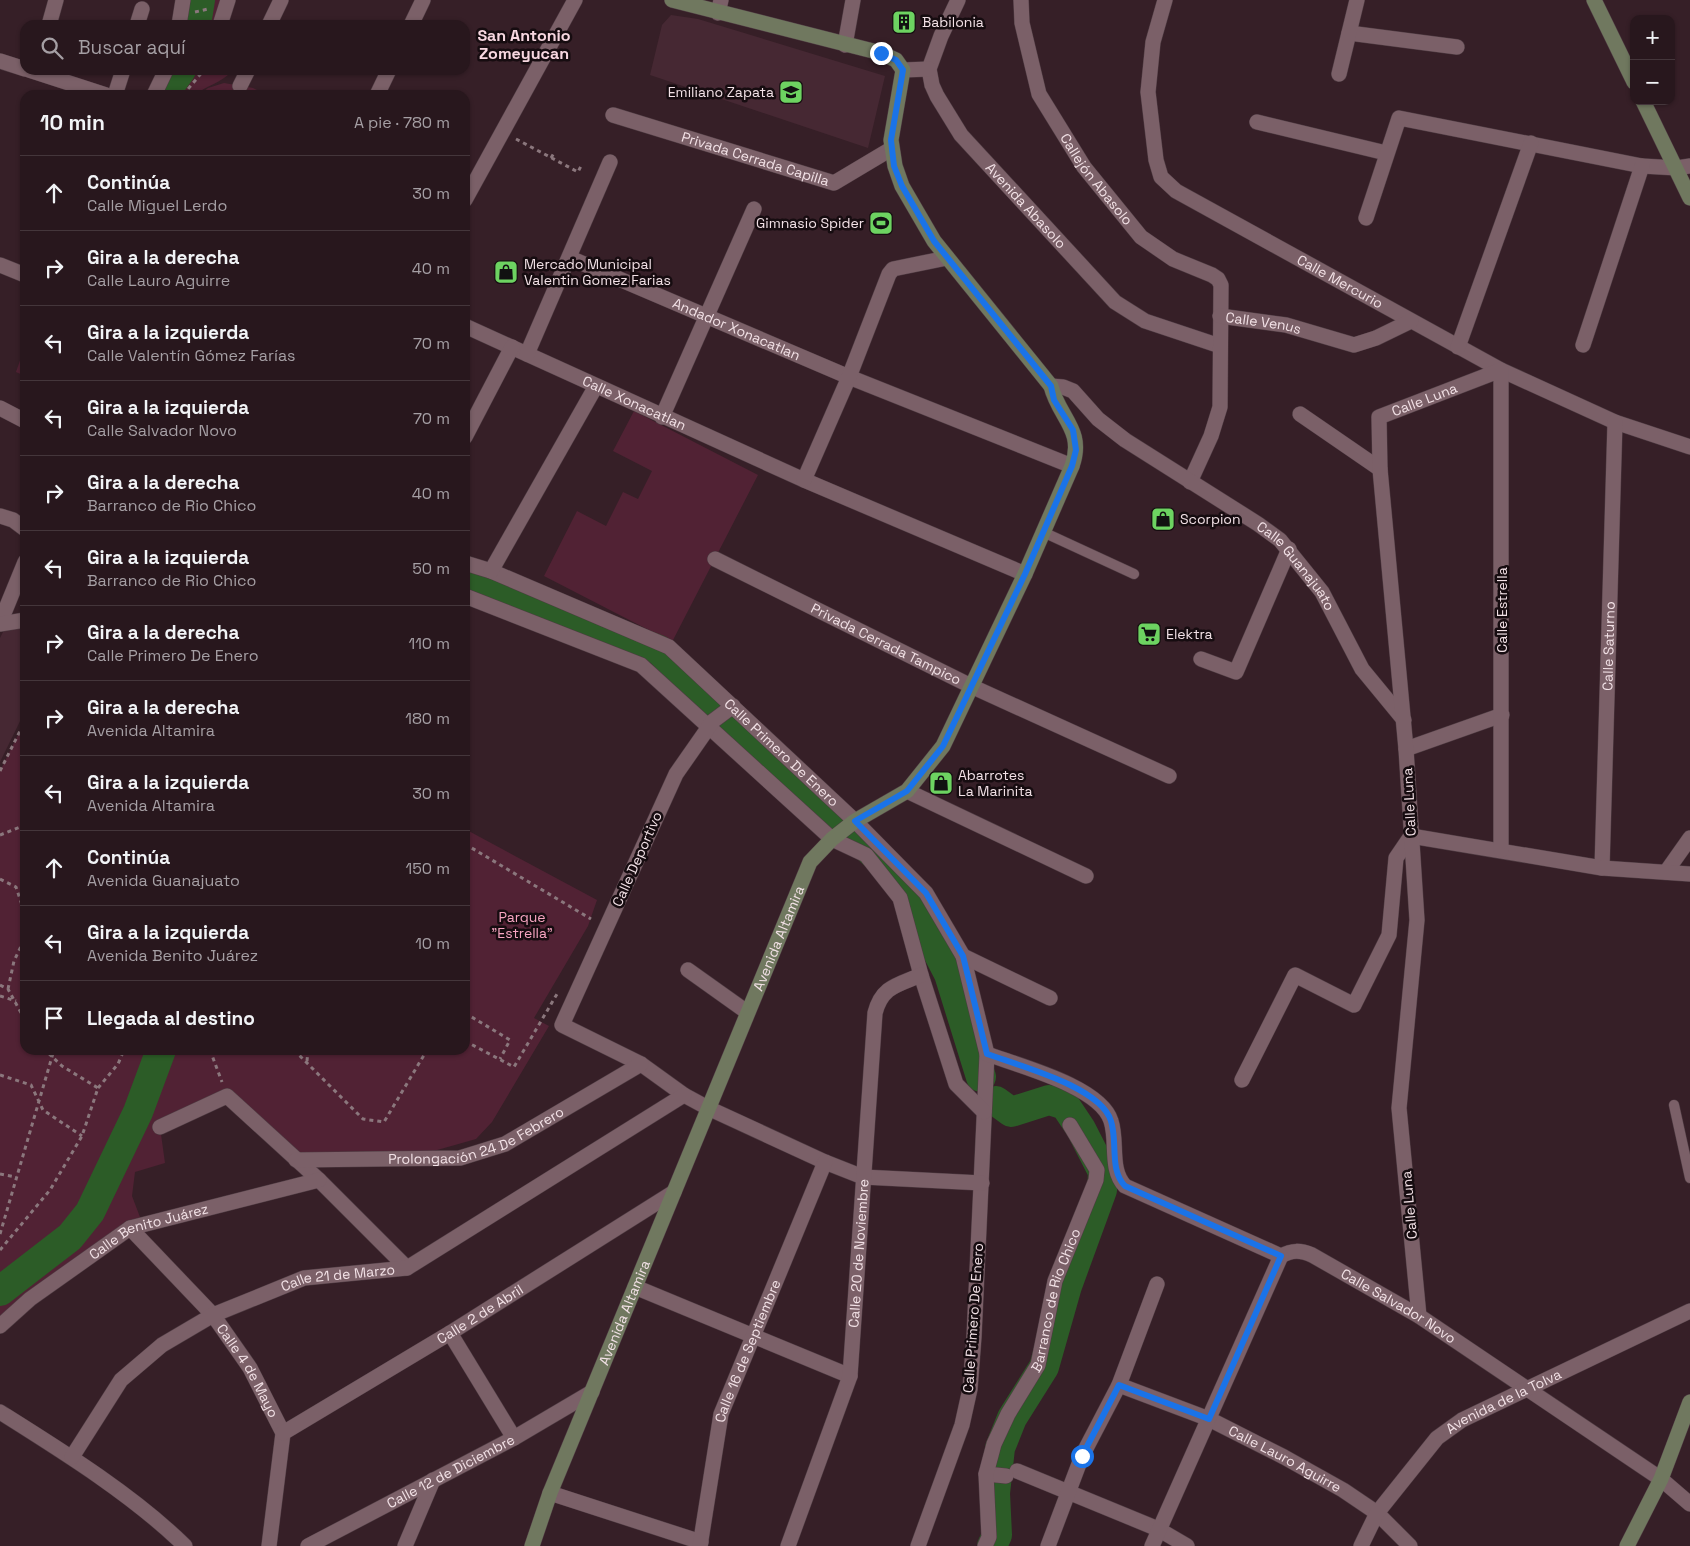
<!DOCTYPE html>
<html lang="es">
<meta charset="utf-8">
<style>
body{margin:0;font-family:"Space Grotesk",sans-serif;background:#302026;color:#f1f3f6}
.controls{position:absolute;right:15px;top:15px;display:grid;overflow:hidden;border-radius:10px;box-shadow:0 1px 4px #0004}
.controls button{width:45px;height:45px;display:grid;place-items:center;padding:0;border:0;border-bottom:1px solid #44363b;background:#28171d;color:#f1f3f6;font:25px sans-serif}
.stop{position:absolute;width:15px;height:15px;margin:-11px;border:4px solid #1a73e8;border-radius:50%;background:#fff}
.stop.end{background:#1a73e8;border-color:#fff;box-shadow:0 1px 5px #0008}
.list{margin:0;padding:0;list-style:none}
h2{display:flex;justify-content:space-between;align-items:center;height:65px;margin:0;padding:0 20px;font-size:21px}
h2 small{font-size:16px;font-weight:400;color:#a59fa4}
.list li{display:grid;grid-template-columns:32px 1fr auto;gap:15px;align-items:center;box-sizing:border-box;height:75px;padding:0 20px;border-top:1px solid #44363b}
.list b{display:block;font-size:19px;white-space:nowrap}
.list p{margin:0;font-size:16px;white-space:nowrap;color:#a59fa4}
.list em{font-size:16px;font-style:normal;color:#a59fa4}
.icon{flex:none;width:28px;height:28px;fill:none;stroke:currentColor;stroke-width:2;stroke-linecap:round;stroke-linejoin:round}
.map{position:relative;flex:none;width:1690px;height:1546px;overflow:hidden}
.search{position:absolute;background:#28171d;box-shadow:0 1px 4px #0004;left:20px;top:20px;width:450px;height:55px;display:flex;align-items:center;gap:12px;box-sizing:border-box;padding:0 18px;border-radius:15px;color:#a59fa4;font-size:19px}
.panel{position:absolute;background:#28171d;box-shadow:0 1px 4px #0004;left:20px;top:90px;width:450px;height:965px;border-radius:15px}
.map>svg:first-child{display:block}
.built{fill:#462833}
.green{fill:#512234}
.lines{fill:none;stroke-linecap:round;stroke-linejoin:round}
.river{stroke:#2c5c27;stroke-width:30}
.lane-casing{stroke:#4f3c43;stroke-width:11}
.street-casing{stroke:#4f3c43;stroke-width:16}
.secondary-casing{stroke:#4f3c43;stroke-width:16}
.path{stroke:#8b777d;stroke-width:3;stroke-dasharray:4 4;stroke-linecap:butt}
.lane{stroke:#7b6068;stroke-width:10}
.street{stroke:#7b6068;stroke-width:15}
.secondary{stroke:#70785f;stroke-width:15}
.route{stroke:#1a73e8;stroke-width:6}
.labels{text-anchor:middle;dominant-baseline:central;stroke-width:5;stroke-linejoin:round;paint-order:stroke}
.poi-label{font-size:14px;fill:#f2e1e6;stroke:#160c10;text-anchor:start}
.street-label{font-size:14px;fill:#f2e1e6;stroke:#160c10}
.park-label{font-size:14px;fill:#f7a5c1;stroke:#160c10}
.quarter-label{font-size:16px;font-weight:bold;fill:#f7d7e0;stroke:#160c10}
</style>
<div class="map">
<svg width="1690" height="1546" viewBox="0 0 1690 1546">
<rect width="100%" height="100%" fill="#361f27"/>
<path class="built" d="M671,15L698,19L885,76L868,148L650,75L662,25Z
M25,625V711L0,762V638L5,628Z"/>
<path class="green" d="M206,0H220L219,25H201Z
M186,70H227L231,72C221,83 207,85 195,95H170Z
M224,83L253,88L267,95H199L208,88Z
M25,346V376L16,372Z
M634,411L758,475L672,642L544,576L577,511L606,526L623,492L638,499L652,471L613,451Z
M25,721V1050H465V829L597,900L588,926L534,1018L549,1026L492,1122L476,1139L409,1158L296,1160L227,1096L160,1127L165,1163L135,1172L132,1196L143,1225L0,1326V771Z"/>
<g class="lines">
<path class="river" d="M196,25L200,0
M163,95L181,70
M465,578L659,650L721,715L831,821L858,839L900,879L949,974L981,1077
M0,1291L70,1237L90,1212L138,1112L161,1050
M992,1546L997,1535L995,1493L1000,1448L1012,1418L1044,1367L1067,1286L1102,1190L1103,1172L1081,1129L1065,1105L1049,1100L1011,1112L996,1101"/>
<g class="lane-casing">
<path id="lane" d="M1043,532L1134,574
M1674,1105L1690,1178"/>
</g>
<g class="street-casing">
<g id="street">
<path id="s1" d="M958,0L941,36L929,69L932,85L937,96L961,135L1115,302L1145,321L1220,346"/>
<path id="s2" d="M1021,0L1022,23L1039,94L1084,167L1141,237L1173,259L1212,275L1218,279L1221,285L1220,407L1211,436L1190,482"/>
<path id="s3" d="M1165,0L1153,42L1148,92L1156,160L1161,177L1176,191L1501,370L1615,422L1690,447"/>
<path d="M718,13L721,0"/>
<path d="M49,25L56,0"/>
<path d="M137,25L142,9"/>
<path d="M179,25L183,0"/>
<path d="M220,25L228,0"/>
<path d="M269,25L281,0"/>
<path d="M411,25L423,0"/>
<path d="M1349,33L1457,47"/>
<path d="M845,45L853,0"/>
<path d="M0,61L25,69"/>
<path d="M29,70L106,95"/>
<path d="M903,70L929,69"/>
<path d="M1339,74L1357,0"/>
<path d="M240,86L248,70"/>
<path d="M115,95L123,70"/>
<path d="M154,95L166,70"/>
<path d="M377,95L389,70"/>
<path id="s4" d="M613,115L834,183L891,149"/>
<path d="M1257,122L1386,153"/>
<path d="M465,200L575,0"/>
<path d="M1366,218L1399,118L1642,166L1677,168L1690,166"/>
<path id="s5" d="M570,258L849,377L1072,466"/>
<path d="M0,265L25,275"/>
<path id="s6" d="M1220,316L1286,325L1354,345L1376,338L1411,321"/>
<path id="s7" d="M465,326L804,480L1025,574"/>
<path d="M1583,345L1642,166"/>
<path d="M1458,347L1531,143"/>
<path d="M527,354L610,162"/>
<path id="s8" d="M1051,386L1063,387L1073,391L1098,419L1125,440L1258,524L1280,540L1322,592L1362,669L1404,720"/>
<path d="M0,408L25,421"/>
<path d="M1300,414L1380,469"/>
<path d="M662,417L754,209"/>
<path d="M465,437L512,347"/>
<path d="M804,480L849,377L889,274L893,269L947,258"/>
<path d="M0,516L13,520L25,529"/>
<path id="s9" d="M715,559L973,687L1169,776"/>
<path id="s10" d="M465,563L491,571L669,647L855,821L926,893L963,956L987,1054L974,1337L970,1389L962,1425L918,1546"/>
<path d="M491,571L596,386"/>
<path d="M465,596L641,665L832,839L866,855L900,898L921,975L956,1084L984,1112"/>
<path d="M0,623L25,562"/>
<path d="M0,624L25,620"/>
<path d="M1201,659L1236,672L1289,549"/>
<path d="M733,706L713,721L676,774L562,1025L641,1064L684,1095L708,1108L825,1162L863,1177L982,1183"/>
<path d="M1406,749L1502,715"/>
<path d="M907,791L1086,876"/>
<path id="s11" d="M1602,868L1615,422"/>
<path d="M1666,872L1690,838"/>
<path d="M963,956L1050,998"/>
<path d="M688,970L747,1012"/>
<path id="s12" d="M987,1054C1020,1066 1101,1087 1111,1121C1118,1142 1109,1169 1125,1186L1281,1256C1292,1250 1300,1250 1312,1255L1419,1316L1661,1479L1690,1504"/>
<path d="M1242,1080L1295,975L1354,1005L1389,935L1396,858L1411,836L1602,868L1690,874"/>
<path d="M160,1127L227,1096L319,1180L407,1268"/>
<path id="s13" d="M296,1160L460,1158L505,1144L641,1064"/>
<path id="s14" d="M130,1228L213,1315L250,1368L283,1433L269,1546"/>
<path d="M635,1287L850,1376"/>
<path id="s15" d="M1419,1316L1399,1108L1417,920L1406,749L1380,469L1379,417L1501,370V850"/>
<path id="s16" d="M0,1326L30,1299L130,1228L319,1180"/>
<path d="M450,1333L514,1438"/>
<path id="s17" d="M1119,1385L1209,1419L1284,1457L1343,1490L1377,1513L1410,1546"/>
<path d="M0,1412C62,1451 133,1495 185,1546"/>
<path id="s18" d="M283,1433L450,1333L674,1192"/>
<path id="s19" d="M72,1457L121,1380L162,1345L213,1315L304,1278L407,1268L684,1095"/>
<path d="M1017,1471L1158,1529L1187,1546"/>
<path d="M986,1474L1006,1476"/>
<path d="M550,1493L701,1542"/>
<path id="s20" d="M308,1546L514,1438L592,1392"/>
<path d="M405,1546L433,1480"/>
<path id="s21" d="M700,1546L721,1414L825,1162"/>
<path id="s22" d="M788,1546L850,1376L875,1013C882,986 898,985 921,975"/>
<path id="s23" d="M985,1546L989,1537L986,1474L994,1444L1008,1414L1038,1365L1055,1281L1096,1180L1097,1170L1070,1125"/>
<path d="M1048,1546L1082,1456L1119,1385L1157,1284"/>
<path d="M1152,1546L1281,1256"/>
<path id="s24" d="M1361,1546L1377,1513L1437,1438L1462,1420L1690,1311"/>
</g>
</g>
<g class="secondary-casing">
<g id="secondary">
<path d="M1594,0L1634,82"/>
<path d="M1643,101L1690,198"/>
<path id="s25" d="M532,1546L550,1493L810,862L832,839L855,821L907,791L943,746L1025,574L1072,466C1085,430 1059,418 1051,386L934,241L902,186L895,166L891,140L903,70L896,60L881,53L672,0"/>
<path d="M1627,1546L1661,1479L1690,1402"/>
</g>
</g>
<path class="path" d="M195,12L208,9
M183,95L204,70
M516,139L578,172L581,166
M551,158L554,153
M0,771L25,721
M0,835L25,825
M465,844L591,919
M0,879L16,887L25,914
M0,985L8,989L25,1020
M8,989L14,961L25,938
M0,996L16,1001
M465,1013L510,1040L500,1059
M465,1041L514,1067L557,994
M210,1050L222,1082
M294,1050L363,1119L384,1122L427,1050
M307,1061L308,1050
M0,1075L31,1085L43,1110L82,1136
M98,1088L118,1064L124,1050
M0,1174L16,1177
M0,1234L54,1050
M0,1250L50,1190L82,1136L98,1088L62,1066L45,1050"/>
<use href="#lane" class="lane"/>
<use href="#street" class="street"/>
<use href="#secondary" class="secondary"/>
</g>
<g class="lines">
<path class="route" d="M881,53L896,60L903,70L891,140L894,166L902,186L934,241L1051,386L1054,400L1073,430L1076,450L1072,466L1025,574L943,746L907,791L855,821L926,893L963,956L987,1054C1020,1066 1101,1087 1111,1121C1118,1143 1109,1169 1125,1186L1281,1256L1209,1419L1119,1385L1082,1456"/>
</g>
<defs>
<g id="building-square" transform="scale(1.25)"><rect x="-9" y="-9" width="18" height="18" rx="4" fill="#6dd361" stroke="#160c10"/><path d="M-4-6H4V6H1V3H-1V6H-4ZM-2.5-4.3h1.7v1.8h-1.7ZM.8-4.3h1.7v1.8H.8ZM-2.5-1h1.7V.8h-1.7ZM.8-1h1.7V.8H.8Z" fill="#111"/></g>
<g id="school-square" transform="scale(1.25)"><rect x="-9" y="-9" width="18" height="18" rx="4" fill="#6dd361" stroke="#160c10"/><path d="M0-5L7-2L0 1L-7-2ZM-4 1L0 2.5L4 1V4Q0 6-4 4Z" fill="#111"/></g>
<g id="stadium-square" transform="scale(1.25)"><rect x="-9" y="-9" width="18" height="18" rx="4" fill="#6dd361" stroke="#160c10"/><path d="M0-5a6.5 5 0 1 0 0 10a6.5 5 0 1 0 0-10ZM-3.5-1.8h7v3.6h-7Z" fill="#111"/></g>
<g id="shop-square" transform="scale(1.25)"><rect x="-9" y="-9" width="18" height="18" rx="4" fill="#6dd361" stroke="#160c10"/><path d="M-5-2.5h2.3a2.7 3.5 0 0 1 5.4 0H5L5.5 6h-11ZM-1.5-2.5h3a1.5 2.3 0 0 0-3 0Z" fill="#111"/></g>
<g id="supermarket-square" transform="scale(1.25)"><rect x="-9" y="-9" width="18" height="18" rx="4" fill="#6dd361" stroke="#160c10"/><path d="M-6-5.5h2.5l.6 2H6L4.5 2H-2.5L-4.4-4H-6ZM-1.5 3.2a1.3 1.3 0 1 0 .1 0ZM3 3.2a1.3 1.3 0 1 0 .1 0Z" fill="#111"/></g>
</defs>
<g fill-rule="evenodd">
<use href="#building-square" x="904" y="22"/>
<use href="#school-square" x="791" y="92"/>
<use href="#stadium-square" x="881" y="223"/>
<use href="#shop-square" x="506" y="272"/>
<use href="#shop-square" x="1163" y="519"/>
<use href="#supermarket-square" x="1149" y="634"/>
<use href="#shop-square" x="941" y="783"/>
</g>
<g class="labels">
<g class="poi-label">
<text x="922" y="22">Babilonia</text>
<text x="774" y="92" text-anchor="end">Emiliano Zapata</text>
<text x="864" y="223" text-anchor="end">Gimnasio Spider</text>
<text x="524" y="264">Mercado Municipal<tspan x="524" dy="16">Valentin Gomez Farias</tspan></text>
<text x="1180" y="519">Scorpion</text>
<text x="1166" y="634">Elektra</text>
<text x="958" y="775">Abarrotes<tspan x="958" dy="16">La Marinita</tspan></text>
</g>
<g class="street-label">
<text stroke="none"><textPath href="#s4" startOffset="149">Privada Cerrada Capilla</textPath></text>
<text stroke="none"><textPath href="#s2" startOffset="199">Callejón Abasolo</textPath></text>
<text stroke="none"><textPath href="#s1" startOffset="245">Avenida Abasolo</textPath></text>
<text stroke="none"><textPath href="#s3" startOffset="388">Calle Mercurio</textPath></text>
<text stroke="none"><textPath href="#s6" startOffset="44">Calle Venus</textPath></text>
<text stroke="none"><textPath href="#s5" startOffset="181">Andador Xonacatlan</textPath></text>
<text stroke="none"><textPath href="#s15" startOffset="951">Calle Luna</textPath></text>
<text stroke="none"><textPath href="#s7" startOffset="186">Calle Xonacatlan</textPath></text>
<text stroke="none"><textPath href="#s8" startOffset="309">Calle Guanajuato</textPath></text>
<text transform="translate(1502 610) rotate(-90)">Calle Estrella</text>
<text stroke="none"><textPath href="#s9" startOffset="191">Privada Cerrada Tampico</textPath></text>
<text stroke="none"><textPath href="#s11" startOffset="222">Calle Saturno</textPath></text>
<text stroke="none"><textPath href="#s10" startOffset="375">Calle Primero De Enero</textPath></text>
<text transform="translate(1409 802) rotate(-93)">Calle Luna</text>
<text transform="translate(637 859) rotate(-66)">Calle Deportivo</text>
<text stroke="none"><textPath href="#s25" startOffset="656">Avenida Altamira</textPath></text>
<text stroke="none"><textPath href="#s13" startOffset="185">Prolongación 24 De Febrero</textPath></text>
<text transform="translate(1409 1205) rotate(-95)">Calle Luna</text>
<text stroke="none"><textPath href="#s16" startOffset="179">Calle Benito Juárez</textPath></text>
<text stroke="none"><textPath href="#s22" startOffset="304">Calle 20 de Noviembre</textPath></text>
<text stroke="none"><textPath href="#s19" startOffset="336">Calle 21 de Marzo</textPath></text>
<text stroke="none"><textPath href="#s23" startOffset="262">Barranco de Rio Chico</textPath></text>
<text stroke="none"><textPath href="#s12" startOffset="516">Calle Salvador Novo</textPath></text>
<text stroke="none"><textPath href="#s25" startOffset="251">Avenida Altamira</textPath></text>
<text stroke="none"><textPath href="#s18" startOffset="230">Calle 2 de Abril</textPath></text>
<text transform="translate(973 1318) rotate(-86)">Calle Primero De Enero</text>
<text stroke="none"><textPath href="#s21" startOffset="202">Calle 16 de Septiembre</textPath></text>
<text stroke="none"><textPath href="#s14" startOffset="186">Calle 4 de Mayo</textPath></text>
<text stroke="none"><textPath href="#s24" startOffset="209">Avenida de la Tolva</textPath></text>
<text stroke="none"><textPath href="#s17" startOffset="182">Calle Lauro Aguirre</textPath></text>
<text stroke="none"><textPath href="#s20" startOffset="161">Calle 12 de Diciembre</textPath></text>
</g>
<g class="park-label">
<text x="522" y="917">Parque<tspan x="522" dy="16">"Estrella"</tspan></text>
</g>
<g class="quarter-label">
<text x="524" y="35">San Antonio<tspan x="524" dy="18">Zomeyucan</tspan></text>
</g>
</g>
</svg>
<div class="controls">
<button>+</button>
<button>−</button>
</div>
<div class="stop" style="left:1082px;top:1456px"></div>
<div class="stop end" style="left:881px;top:53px"></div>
<div class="search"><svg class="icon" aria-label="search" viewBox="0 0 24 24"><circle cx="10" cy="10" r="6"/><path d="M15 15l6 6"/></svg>Buscar aquí</div>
<section class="panel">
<h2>10 min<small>A pie · 780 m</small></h2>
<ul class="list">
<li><svg class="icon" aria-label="ahead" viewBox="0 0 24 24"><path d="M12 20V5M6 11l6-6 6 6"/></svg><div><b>Continúa</b><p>Calle Miguel Lerdo</p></div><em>30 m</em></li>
<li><svg class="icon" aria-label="right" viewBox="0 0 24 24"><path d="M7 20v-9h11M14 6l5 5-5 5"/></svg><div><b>Gira a la derecha</b><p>Calle Lauro Aguirre</p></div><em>40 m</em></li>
<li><svg class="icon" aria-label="left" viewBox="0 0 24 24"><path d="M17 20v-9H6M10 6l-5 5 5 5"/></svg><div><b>Gira a la izquierda</b><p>Calle Valentín Gómez Farías</p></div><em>70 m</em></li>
<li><svg class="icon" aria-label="left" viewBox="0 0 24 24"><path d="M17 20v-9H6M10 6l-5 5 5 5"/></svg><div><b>Gira a la izquierda</b><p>Calle Salvador Novo</p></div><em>70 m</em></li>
<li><svg class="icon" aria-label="right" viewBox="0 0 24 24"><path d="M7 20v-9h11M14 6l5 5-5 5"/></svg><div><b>Gira a la derecha</b><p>Barranco de Rio Chico</p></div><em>40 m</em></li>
<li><svg class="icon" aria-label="left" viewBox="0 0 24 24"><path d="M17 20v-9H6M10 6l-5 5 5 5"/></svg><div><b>Gira a la izquierda</b><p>Barranco de Rio Chico</p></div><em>50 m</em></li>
<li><svg class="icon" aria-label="right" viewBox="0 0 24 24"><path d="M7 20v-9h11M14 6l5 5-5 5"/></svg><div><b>Gira a la derecha</b><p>Calle Primero De Enero</p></div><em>110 m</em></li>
<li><svg class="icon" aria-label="right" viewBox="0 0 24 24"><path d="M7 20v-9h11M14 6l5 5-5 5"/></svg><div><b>Gira a la derecha</b><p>Avenida Altamira</p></div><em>180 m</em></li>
<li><svg class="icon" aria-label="left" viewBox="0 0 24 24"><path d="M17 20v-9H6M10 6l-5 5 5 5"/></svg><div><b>Gira a la izquierda</b><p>Avenida Altamira</p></div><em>30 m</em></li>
<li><svg class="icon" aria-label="ahead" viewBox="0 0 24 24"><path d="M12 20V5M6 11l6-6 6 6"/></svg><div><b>Continúa</b><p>Avenida Guanajuato</p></div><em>150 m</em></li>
<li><svg class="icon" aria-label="left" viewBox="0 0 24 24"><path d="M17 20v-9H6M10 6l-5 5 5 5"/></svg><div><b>Gira a la izquierda</b><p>Avenida Benito Juárez</p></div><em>10 m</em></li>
<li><svg class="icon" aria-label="arrive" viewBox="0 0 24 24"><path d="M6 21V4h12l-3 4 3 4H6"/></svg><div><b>Llegada al destino</b></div></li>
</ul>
</section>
</div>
